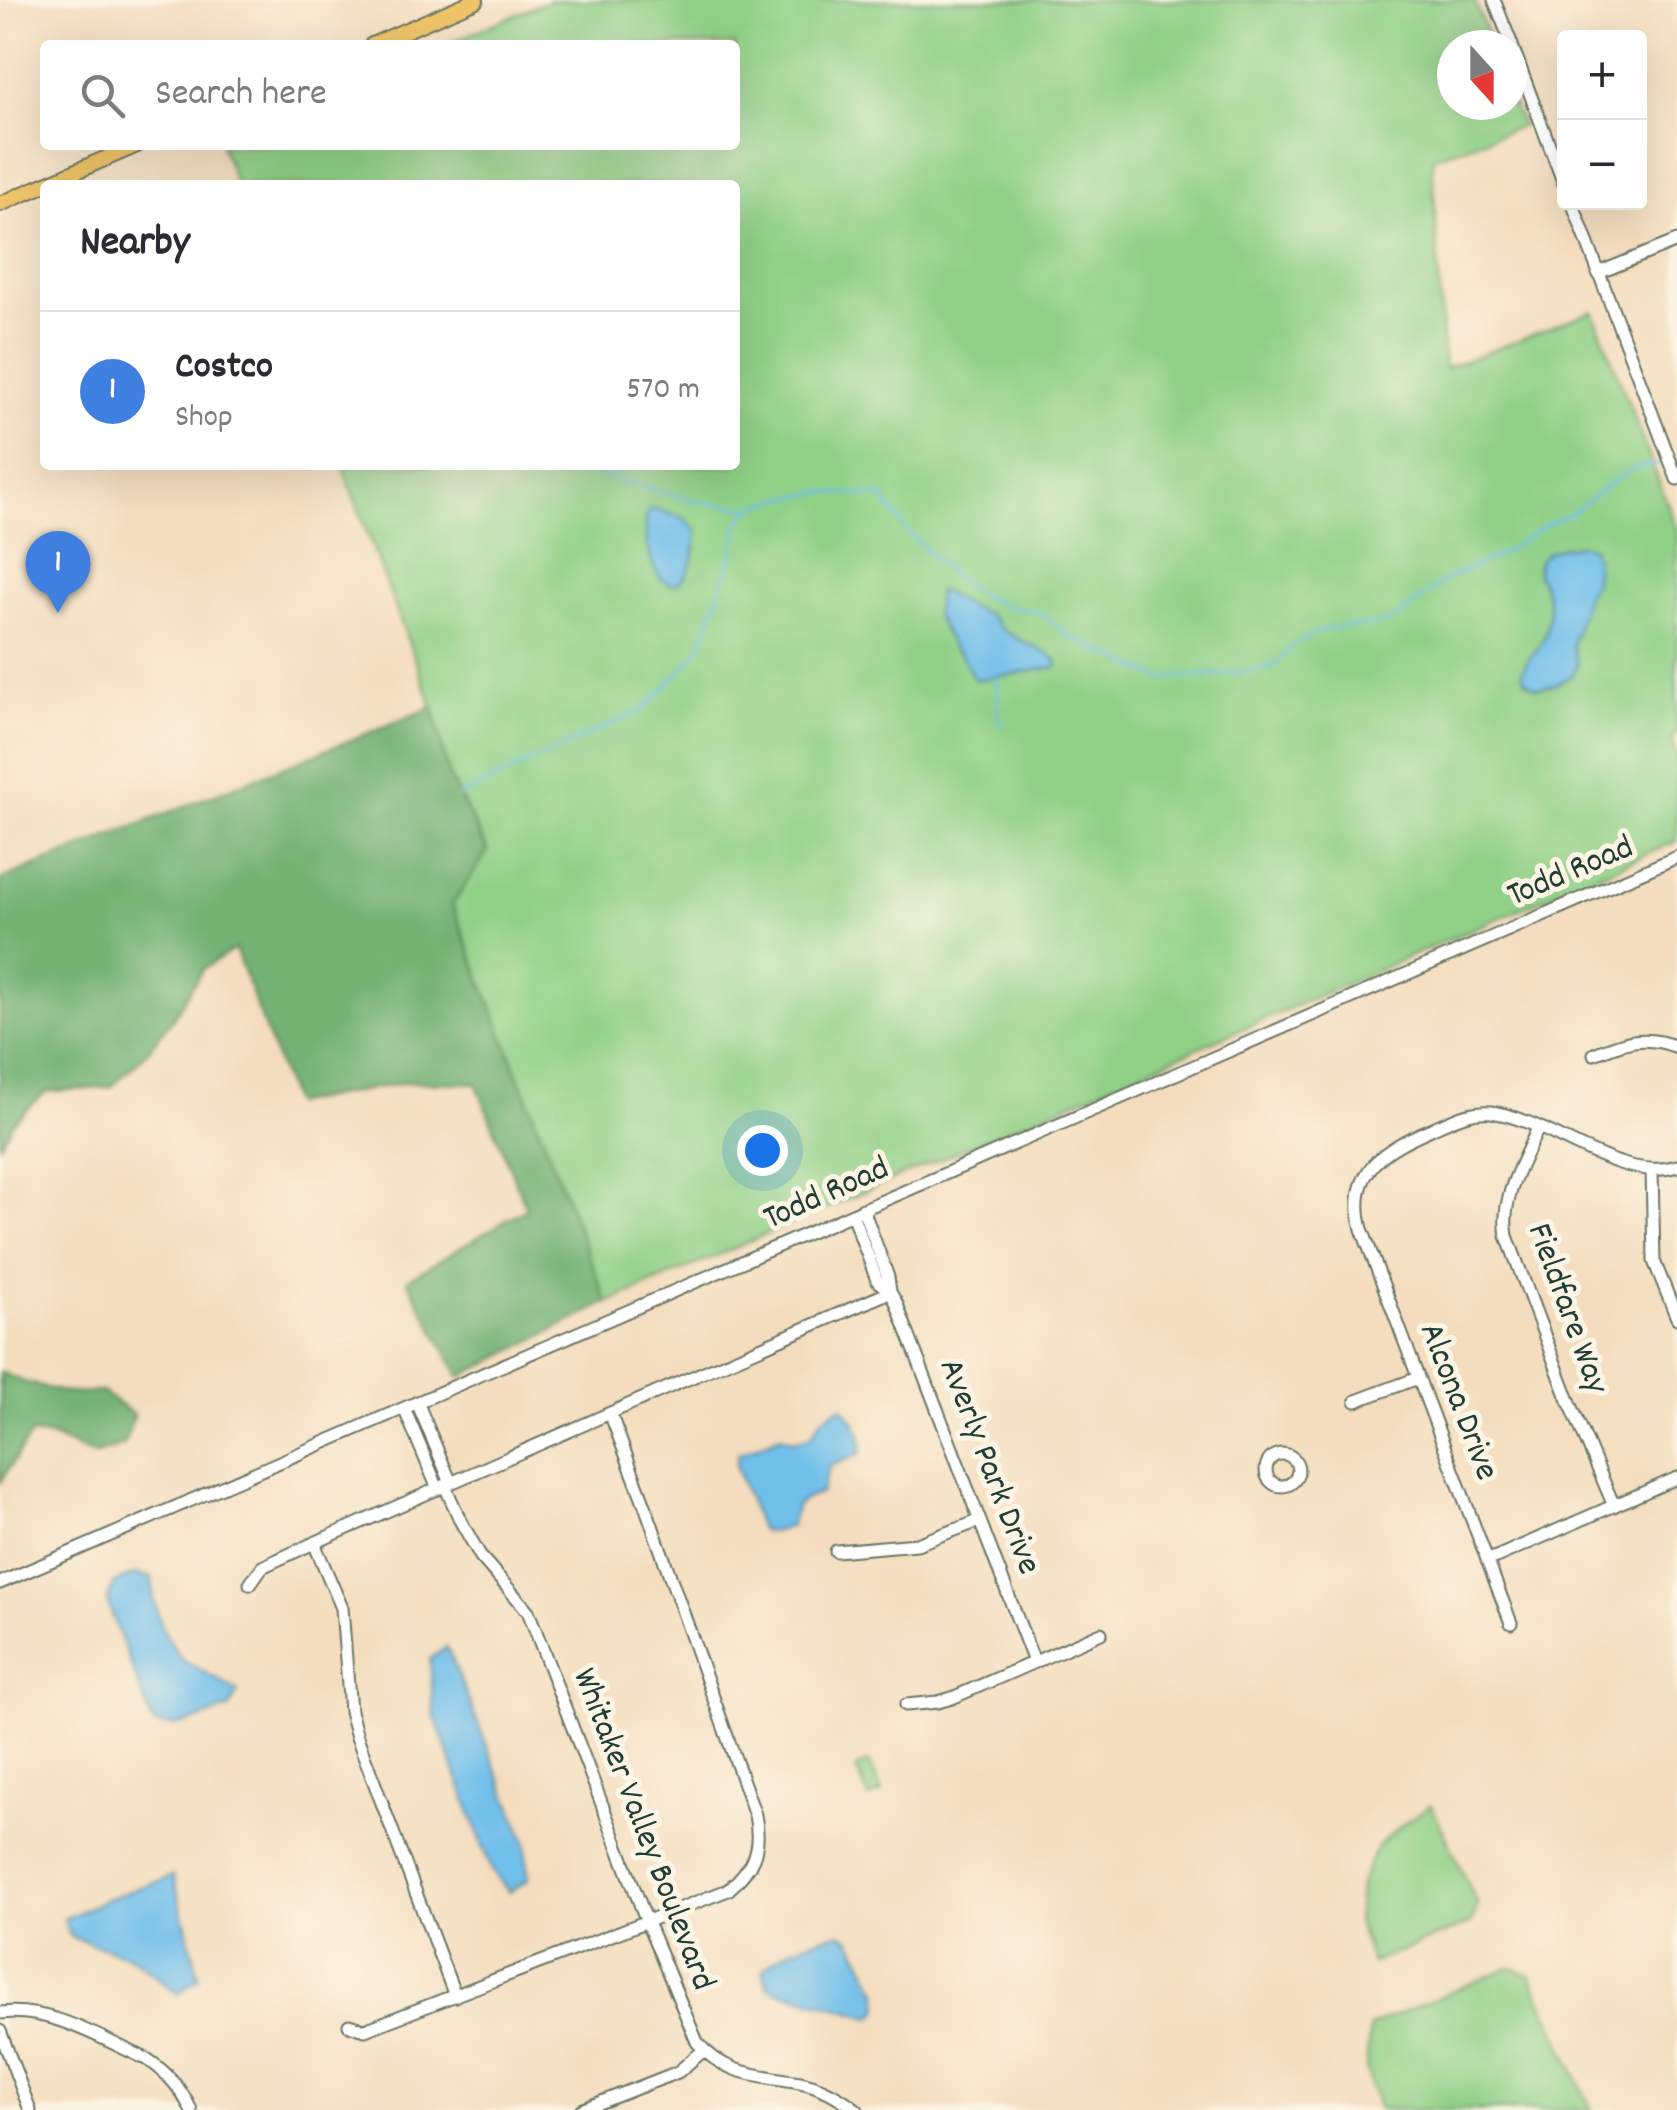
<!DOCTYPE html>
<meta charset="utf-8">
<style>
body{margin:0;font-family:Dekko,sans-serif;background:#f7f7f7;color:#2b2b33}
.controls{position:absolute;right:30px;top:30px;display:grid;overflow:hidden;border-radius:10px;box-shadow:0 10px 40px #0002}
.controls button{width:90px;height:90px;display:grid;place-items:center;padding:0;border:0;border-bottom:2px solid #e1e1e2;background:#fff;color:#2b2b33;font:50px sans-serif}
.compass{position:absolute;left:1437px;top:30px;width:90px;height:90px;border-radius:50%;background:#fff;box-shadow:0 10px 40px #0002;rotate:159deg}
.you{position:absolute;left:762px;top:1150px;width:35px;height:35px;margin:-25px;border:8px solid #fff;border-radius:50%;background:#1a73e8;box-shadow:0 0 0 15px #1a73e833}
.badge{display:grid;place-items:center;width:65px;height:65px;border-radius:50%;background:#d1495b;color:#fff;font-size:32px;font-weight:700}
.pin{position:absolute;translate:-50% -82px;filter:drop-shadow(0 2px 5px #0008)}
.pin::after{content:'';position:absolute;top:52px;width:35px;height:30px;background:inherit;clip-path:polygon(0 0,100% 0,50% 100%)}
.list{margin:0;padding:0;list-style:none}
h2{display:flex;justify-content:space-between;align-items:center;height:130px;margin:0;padding:0 40px;font-size:42px}
h2 small{font-size:32px;font-weight:400;color:#7c7c81}
.list li{display:grid;grid-template-columns:65px 1fr auto;gap:30px;align-items:center;box-sizing:border-box;height:160px;padding:0 40px;border-top:2px solid #e1e1e2}
.list b{display:block;font-size:38px;white-space:nowrap}
.list p{margin:0;font-size:32px;white-space:nowrap;color:#7c7c81}
.list em{font-size:32px;font-style:normal;color:#7c7c81}
.icon{flex:none;width:55px;height:55px;fill:none;stroke:currentColor;stroke-width:2;stroke-linecap:round;stroke-linejoin:round}
.map{position:relative;flex:none;width:1677px;height:2110px;overflow:hidden}
.search{position:absolute;background:#fff;box-shadow:0 10px 40px #0002;left:40px;top:40px;width:700px;height:110px;display:flex;align-items:center;gap:25px;box-sizing:border-box;padding:0 35px;border-radius:10px;color:#7c7c81;font-size:38px}
.panel{position:absolute;background:#fff;box-shadow:0 10px 40px #0002;left:40px;top:180px;width:700px;height:290px;border-radius:10px}
.map>svg:first-child{display:block}
.green{fill:#90d087;stroke:#58865e;stroke-width:2.5}
.forest{fill:#74b274;stroke:#4a7854;stroke-width:2.5}
.water{fill:#71bfeb;stroke:#487e90;stroke-width:2.5}
.lines{fill:none;stroke-linecap:round;stroke-linejoin:round}
.stream{stroke:#71bfeb;stroke-width:2.5}
.minor-casing{stroke:#6a7564;stroke-width:15}
.major-casing{stroke:#6a7564;stroke-width:18}
.minor{stroke:#fff;stroke-width:11}
.major{stroke:#efc469;stroke-width:14}
.labels{text-anchor:middle;dominant-baseline:central;stroke-width:10;stroke-linejoin:round;paint-order:stroke}
.street-label{font-size:35px;fill:#1f3d34;stroke:#fcf5e5}
</style>
<div class="map">
<svg width="1677" height="2110" viewBox="0 0 1677 2110">
<rect width="100%" height="100%" fill="#fcf5e5"/>
<filter id="ink" filterUnits="userSpaceOnUse"><feTurbulence type="fractalNoise" baseFrequency=".01" numOctaves="2"/><feDisplacementMap in="SourceGraphic" scale="20" xChannelSelector="R" yChannelSelector="G"/><feConvolveMatrix kernelMatrix="1 2 1 2 8 2 1 2 1" color-interpolation-filters="sRGB"/></filter>
<filter id="wash" filterUnits="userSpaceOnUse"><feTurbulence type="fractalNoise" baseFrequency=".0048" numOctaves="4" result="noise"/><feDisplacementMap in="SourceGraphic" scale="40" xChannelSelector="R" yChannelSelector="G"/><feGaussianBlur stdDeviation="2.25" result="paint"/><feColorMatrix in="noise" values="0 0 0 0 0 0 0 0 0 0 0 0 0 0 0 0 0 1.4 0 .05"/><feComposite in="paint" operator="in"/></filter>
<g filter="url(#wash)">
<rect width="100%" height="100%" fill="#f4ddbe"/>
<path class="green" d="M550,0H1474L1491,45H1452V105H1512V100L1522,126L1432,158L1444,369L1593,311L1677,529V735L1671,738L1677,756V841L607,1303L452,904L488,850L449,777L433,707L342,465H735V185H236L221,145H735V45H444Z
M869,1762L882,1792L869,1798L856,1768Z
M1431,1805L1478,1905L1471,1923L1372,1963L1357,1922L1360,1884L1377,1846L1406,1822Z
M1510,1967L1530,1975L1592,2110H1379L1366,2068L1370,2026Z"/>
<path class="forest" d="M433,707L449,777L488,851L452,905L607,1303L460,1377L407,1280L526,1208L476,1083L407,1082L293,1104L235,949L203,969L173,1018L146,1053L111,1087L46,1092L14,1121L0,1144V880Z
M0,1372L24,1382L67,1393L102,1392L134,1415L124,1445L93,1455L50,1436L31,1434L0,1482Z"/>
<path class="water" d="M656,509L684,518L696,529C698,544 689,597 664,581C648,570 644,529 647,512Z
M1583,545L1592,548L1596,564L1594,582L1586,596L1572,644L1577,665L1572,676L1555,685L1537,688L1526,681L1522,674C1527,653 1543,652 1547,625C1550,612 1548,597 1543,585C1541,580 1537,575 1537,570C1537,548 1567,546 1583,545Z
M938,591L944,592L961,603L990,616L1002,630L1055,658L1058,663L1057,667L975,680L961,655L952,647L935,614Z
M838,1408H843C855,1421 864,1433 861,1452C854,1460 839,1460 829,1467L821,1493C797,1502 796,1500 791,1525C782,1530 769,1535 760,1529L736,1466L738,1454L781,1436L795,1441L811,1436L821,1419Z
M136,1574L152,1578L154,1601L163,1630L181,1659L238,1691L230,1708C205,1716 179,1732 153,1723L107,1601L115,1583Z
M447,1647L526,1843L528,1880L509,1892L492,1870L434,1714L430,1659Z
M173,1876L199,1977L178,1994L132,1957L69,1936L64,1919L107,1899Z
M840,1933L851,1939L878,1991L880,2009L872,2017L768,1988L763,1970C783,1949 812,1939 840,1933Z"/>
<g class="lines">
<path class="stream" d="M563,465L700,502L750,508
M997,678L996,687C1002,695 997,700 997,709C997,715 999,720 1002,726
M459,796L644,709L686,666L701,645L731,559L739,522L751,508L780,499L822,492L882,496L906,530L960,582L980,595L1007,607L1040,612L1067,635L1161,679L1252,671L1277,664L1292,645L1325,629L1380,624L1397,618L1446,579L1502,554L1544,526L1575,511L1609,484L1634,468L1666,463"/>
</g>
</g>
<g filter="url(#ink)">
<g class="lines">
<g class="minor-casing">
<path id="minor" d="M1494,0L1512,45
M1512,46L1564,184
M1572,202L1677,479
M1598,273L1677,241
M1594,1054C1626,1041 1644,1034 1677,1047
M1538,1128C1523,1162 1500,1198 1507,1236L1568,1398L1614,1506
M1652,1170L1654,1261L1677,1318
M852,1214L877,1280L890,1292L888,1277L863,1209
M1356,1401L1418,1378
M417,1402L451,1483
M404,1408L438,1489
M1266 1470a16 16 0 1 1 32 0a16 16 0 1 1-32 0Z
M445,1486L461,1522L481,1557L528,1611L647,1922L697,2042C724,2076 761,2075 800,2082C821,2086 840,2097 857,2110
M314,1543L683,1381L890,1292L896,1302L1034,1662
M836,1551L917,1544L979,1521
M1487,1561L1677,1478
M0,1583L1677,857
M250,1584L262,1567L314,1543L342,1608L350,1711L357,1737L455,1996
M1511,1623L1362,1229C1347,1170 1385,1149 1431,1129C1453,1119 1473,1108 1497,1113C1553,1123 1621,1184 1677,1166
M906,1705L938,1702L952,1698L1101,1633
M0,2013C52,2007 101,2039 147,2059C167,2072 181,2088 191,2110
M349,2025L365,2030L728,1890C753,1868 762,1849 755,1815L643,1500L610,1413
M0,2031L30,2110
M581,2110L678,2072L704,2050"/>
</g>
<g class="major-casing">
<path id="major" d="M372,45L476,0
M0,204L137,145"/>
</g>
<use href="#minor" class="minor"/>
<use href="#major" class="major"/>
</g>
</g>
<g class="labels">
<g class="street-label">
<text transform="translate(1571 873) rotate(-23)">Todd Road</text>
<text transform="translate(827 1195) rotate(-24)">Todd Road</text>
<text transform="translate(1566 1309) rotate(70)">Fieldfare Way</text>
<text transform="translate(1457 1402) rotate(69)">Alcona Drive</text>
<text transform="translate(988 1467) rotate(69)">Averly Park Drive</text>
<text transform="translate(642 1830) rotate(69)">Whitaker Valley Boulevard</text>
</g>
</g>
</svg>
<div class="controls">
<button>+</button>
<button>−</button>
</div>
<svg class="compass" viewBox="-18 -18 36 36"><path d="M0-13l5 13h-10z" fill="#e53935"/><path d="M0 13l5-13h-10z" fill="#7c7c81"/></svg>
<div class="you"></div>
<div class="pin badge" style="left:58px;top:613px;background:#3f7fe0">1</div>
<div class="search"><svg class="icon" aria-label="search" viewBox="0 0 24 24"><circle cx="10" cy="10" r="6"/><path d="M15 15l6 6"/></svg>Search here</div>
<section class="panel">
<h2>Nearby<small></small></h2>
<ul class="list">
<li><span class="badge" style="background:#3f7fe0">1</span><div><b>Costco</b><p>Shop</p></div><em>570 m</em></li>
</ul>
</section>
</div>
